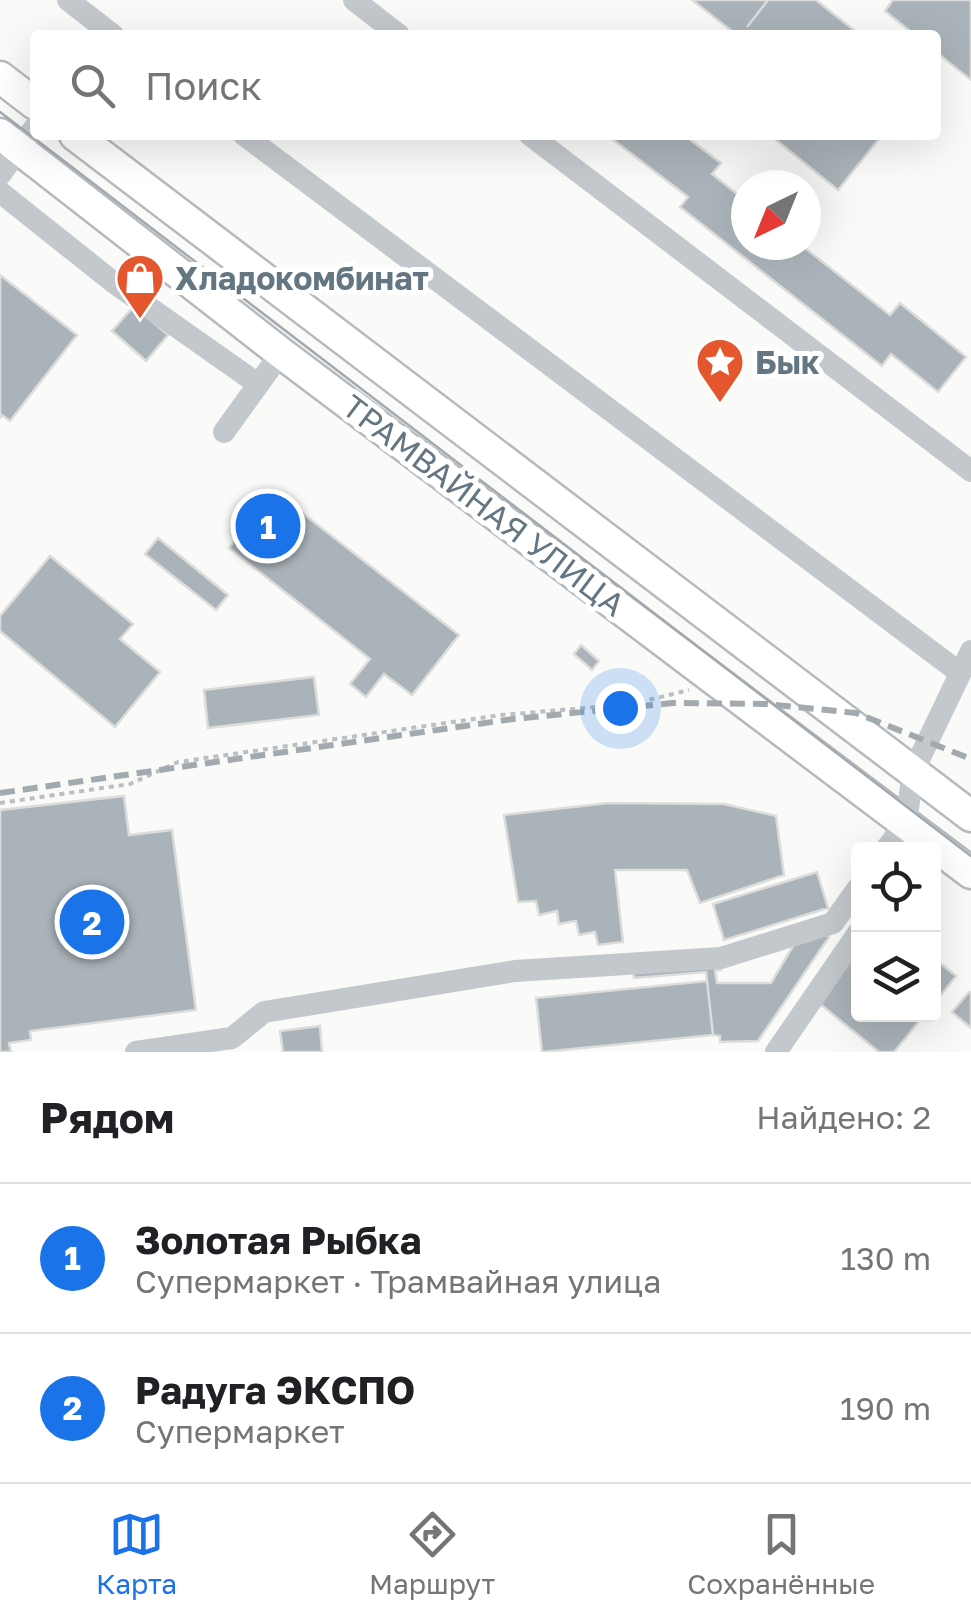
<!DOCTYPE html>
<html lang="ru">
<meta charset="utf-8">
<style>
body{margin:0;font-family:"Golos Text",sans-serif;background:#f6f6f6;color:#202124}
.controls{position:absolute;right:30px;bottom:30px;display:grid;overflow:hidden;border-radius:10px;box-shadow:0 10px 40px #0002}
.controls button{width:90px;height:90px;display:grid;place-items:center;padding:0;border:0;border-bottom:2px solid #e0e0e0;background:#fff;color:#202124;font:50px sans-serif}
.compass{position:absolute;left:731px;top:170px;width:90px;height:90px;border-radius:50%;background:#fff;box-shadow:0 10px 40px #0002;rotate:223deg}
.you{position:absolute;left:620px;top:708px;width:35px;height:35px;margin:-25px;border:8px solid #fff;border-radius:50%;background:#1a73e8;box-shadow:0 0 0 15px #1a73e833}
.badge{display:grid;place-items:center;width:65px;height:65px;border-radius:50%;background:#1a73e8;color:#fff;font-size:32px;font-weight:700}
.pin{position:absolute;translate:-50% -50%;border:5px solid #fff;box-shadow:0 2px 10px #0006}
.list{margin:0;padding:0;list-style:none}
h2{display:flex;justify-content:space-between;align-items:center;height:130px;margin:0;padding:0 40px;font-size:42px}
h2 small{font-size:32px;font-weight:400;color:#757577}
.list li{display:grid;grid-template-columns:65px 1fr auto;gap:30px;align-items:center;box-sizing:border-box;height:150px;padding:0 40px;border-top:2px solid #e0e0e0}
.list b{display:block;font-size:38px;white-space:nowrap}
.list p{margin:0;font-size:32px;white-space:nowrap;color:#757577}
.list em{font-size:32px;font-style:normal;color:#757577}
.icon{flex:none;width:55px;height:55px;fill:none;stroke:currentColor;stroke-width:2;stroke-linecap:round;stroke-linejoin:round}
.map{position:relative;flex:none;width:971px;height:1052px;overflow:hidden}
.search{position:absolute;background:#fff;box-shadow:0 10px 40px #0002;left:30px;right:30px;top:30px;height:110px;display:flex;align-items:center;gap:25px;box-sizing:border-box;padding:0 35px;border-radius:10px;color:#757577;font-size:38px}
.sheet{height:430px;background:#fff}
nav{display:flex;justify-content:space-around;align-items:center;box-sizing:border-box;height:140px;border-top:2px solid #e0e0e0;background:#fff;font-size:28px;color:#757577}
nav a{display:grid;justify-items:center;gap:5px}
nav .on{color:#1a73e8}
.map>svg:first-child{display:block}
.building{fill:#aab3b9;stroke:#dcdcda;stroke-width:2.5}
.lines{fill:none;stroke-linecap:round;stroke-linejoin:round}
.major-casing{stroke:#b5babe;stroke-width:35}
.path{stroke:#bbbfc2;stroke-width:4;stroke-dasharray:5 5;stroke-linecap:butt}
.minor{stroke:#c3c8cc;stroke-width:22}
.major{stroke:#fff;stroke-width:30}
.tram{stroke:#a2aab0;stroke-width:2.5}
.rail{stroke:#a2aab0;stroke-width:6;stroke-dasharray:15 8;stroke-linecap:butt}
.labels{text-anchor:middle;dominant-baseline:central;stroke-width:10;stroke-linejoin:round;paint-order:stroke}
.poi-label{font-size:32px;font-weight:bold;fill:#657683;stroke:#fff;text-anchor:start}
.street-label{font-size:32px;fill:#657683;stroke:#fff}
</style>
<div class="map">
<svg width="971" height="1052" viewBox="0 0 971 1052">
<rect width="100%" height="100%" fill="#fafaf8"/>
<path class="building" d="M692,0H768L747,27L768,0H816L860,35H737Z
M893,0H971V80L936,52V35H915L885,11Z
M607,135H684L721,163L712,174L746,201V245H801L890,315L900,303L966,357L938,392L891,354L882,366L680,207L688,197Z
M770,135H882L838,190Z
M0,275L77,335L10,421L2,415L0,418Z
M134,306L168,335L146,361L112,331Z
M274,491L459,635L412,695L384,674L366,697L350,684L370,659L229,548Z
M158,538L228,595L216,610L145,554Z
M50,556L133,624L120,639L160,672L115,727L0,631V616Z
M581,645L599,661L592,670L574,654Z
M314,677L319,715L208,728L204,690Z
M124,796L129,835L172,830L196,1010L30,1031L31,1040L9,1043L11,1052H0V810Z
M608,803L724,804L776,816L784,875L700,903L687,870H615L623,942L598,945L595,932L579,935L576,921L559,924L557,911L539,915L536,901L518,902L504,815Z
M817,872L828,908L724,940L713,904Z
M822,931L829,937L758,1041L720,1042V1036L713,1035L706,972L634,978L632,964L720,961L721,970H715L717,983H771L793,946Z
M848,958L858,966V1014H925L894,1052H879L814,999Z
M934,958L956,976L934,1004Z
M707,981L713,1035L542,1052L536,998Z
M969,992L971,993V1028L952,1012Z
M320,1026L322,1052H283L280,1031Z"/>
<g class="lines">
<g class="major-casing">
<path id="major" d="M0,77L35,104
M0,134L281,353L971,873
M75,135L971,816"/>
</g>
<path class="path" d="M0,803L130,784L178,762L501,715L632,704L689,690"/>
<path class="minor" d="M68,0L113,35
M354,0L399,35
M244,135L960,673
M530,135L971,471
M0,175L35,127
M0,192L113,282L258,384
M224,432L281,353
M886,849L906,823L913,772L971,651
M136,1052L232,1038L264,1012L515,971L721,958L833,923L858,888
M776,1052L858,933"/>
<use href="#major" class="major"/>
<path class="tram" d="M0,112L971,856"/>
<path class="rail" d="M0,793L513,719L673,703L765,704L856,713L971,759"/>
</g>
<defs>
<g id="shop-pin" transform="scale(2.5)"><path d="M0 17L-7.5 6A9.5 9.5 0 1 1 7.5 6Z" fill="#e4572e" stroke="#fff"/><path d="M-5-2.5h2.3a2.7 3.5 0 0 1 5.4 0H5L5.5 6h-11ZM-1.5-2.5h3a1.5 2.3 0 0 0-3 0Z" fill="#fff"/></g>
<g id="sight-pin" transform="scale(2.5)"><path d="M0 17L-7.5 6A9.5 9.5 0 1 1 7.5 6Z" fill="#e4572e" stroke="#fff"/><path d="M0-6L1.8-2.2L6-1.7L2.9 1.2L3.7 5.4L0 3.3L-3.7 5.4L-2.9 1.2L-6-1.7L-1.8-2.2Z" fill="#fff"/></g>
</defs>
<g fill-rule="evenodd">
<use href="#shop-pin" x="140" y="278"/>
<use href="#sight-pin" x="720" y="362"/>
</g>
<g class="labels">
<g class="poi-label">
<text x="175" y="278">Хладокомбинат</text>
<text x="755" y="362">Бык</text>
</g>
<g class="street-label">
<text transform="translate(484 505) rotate(37)">ТРАМВАЙНАЯ УЛИЦА</text>
</g>
</g>
</svg>
<div class="controls">
<button><svg class="icon" aria-label="locate" viewBox="0 0 24 24"><circle cx="12" cy="12" r="6"/><path d="M12 2v4M12 18v4M2 12h4M18 12h4"/></svg></button>
<button><svg class="icon" aria-label="layers" viewBox="0 0 24 24"><path d="M12 4l9 5-9 5-9-5zM3 14l9 5 9-5"/></svg></button>
</div>
<svg class="compass" viewBox="-18 -18 36 36"><path d="M0-13l5 13h-10z" fill="#e53935"/><path d="M0 13l5-13h-10z" fill="#757577"/></svg>
<div class="you"></div>
<div class="pin badge" style="left:268px;top:526px">1</div>
<div class="pin badge" style="left:92px;top:922px">2</div>
<div class="search"><svg class="icon" aria-label="search" viewBox="0 0 24 24"><circle cx="10" cy="10" r="6"/><path d="M15 15l6 6"/></svg>Поиск</div>
</div>
<section class="sheet">
<h2>Рядом<small>Найдено: 2</small></h2>
<ul class="list">
<li><span class="badge">1</span><div><b>Золотая Рыбка</b><p>Супермаркет · Трамвайная улица</p></div><em>130 m</em></li>
<li><span class="badge">2</span><div><b>Радуга ЭКСПО</b><p>Супермаркет</p></div><em>190 m</em></li>
</ul>
</section>
<nav>
<a class="on"><svg class="icon" aria-label="map" viewBox="0 0 24 24"><path d="M3 6l6-2 6 2 6-2v14l-6 2-6-2-6 2zM9 4v14M15 6v14"/></svg>Карта</a>
<a><svg class="icon" aria-label="directions" viewBox="0 0 24 24"><path d="M12 3l9 9-9 9-9-9zM9 14v-3h6M13 9l2 2-2 2"/></svg>Маршрут</a>
<a><svg class="icon" aria-label="saved" viewBox="0 0 24 24"><path d="M7 4h10v16l-5-4-5 4z"/></svg>Сохранённые</a>
</nav>
